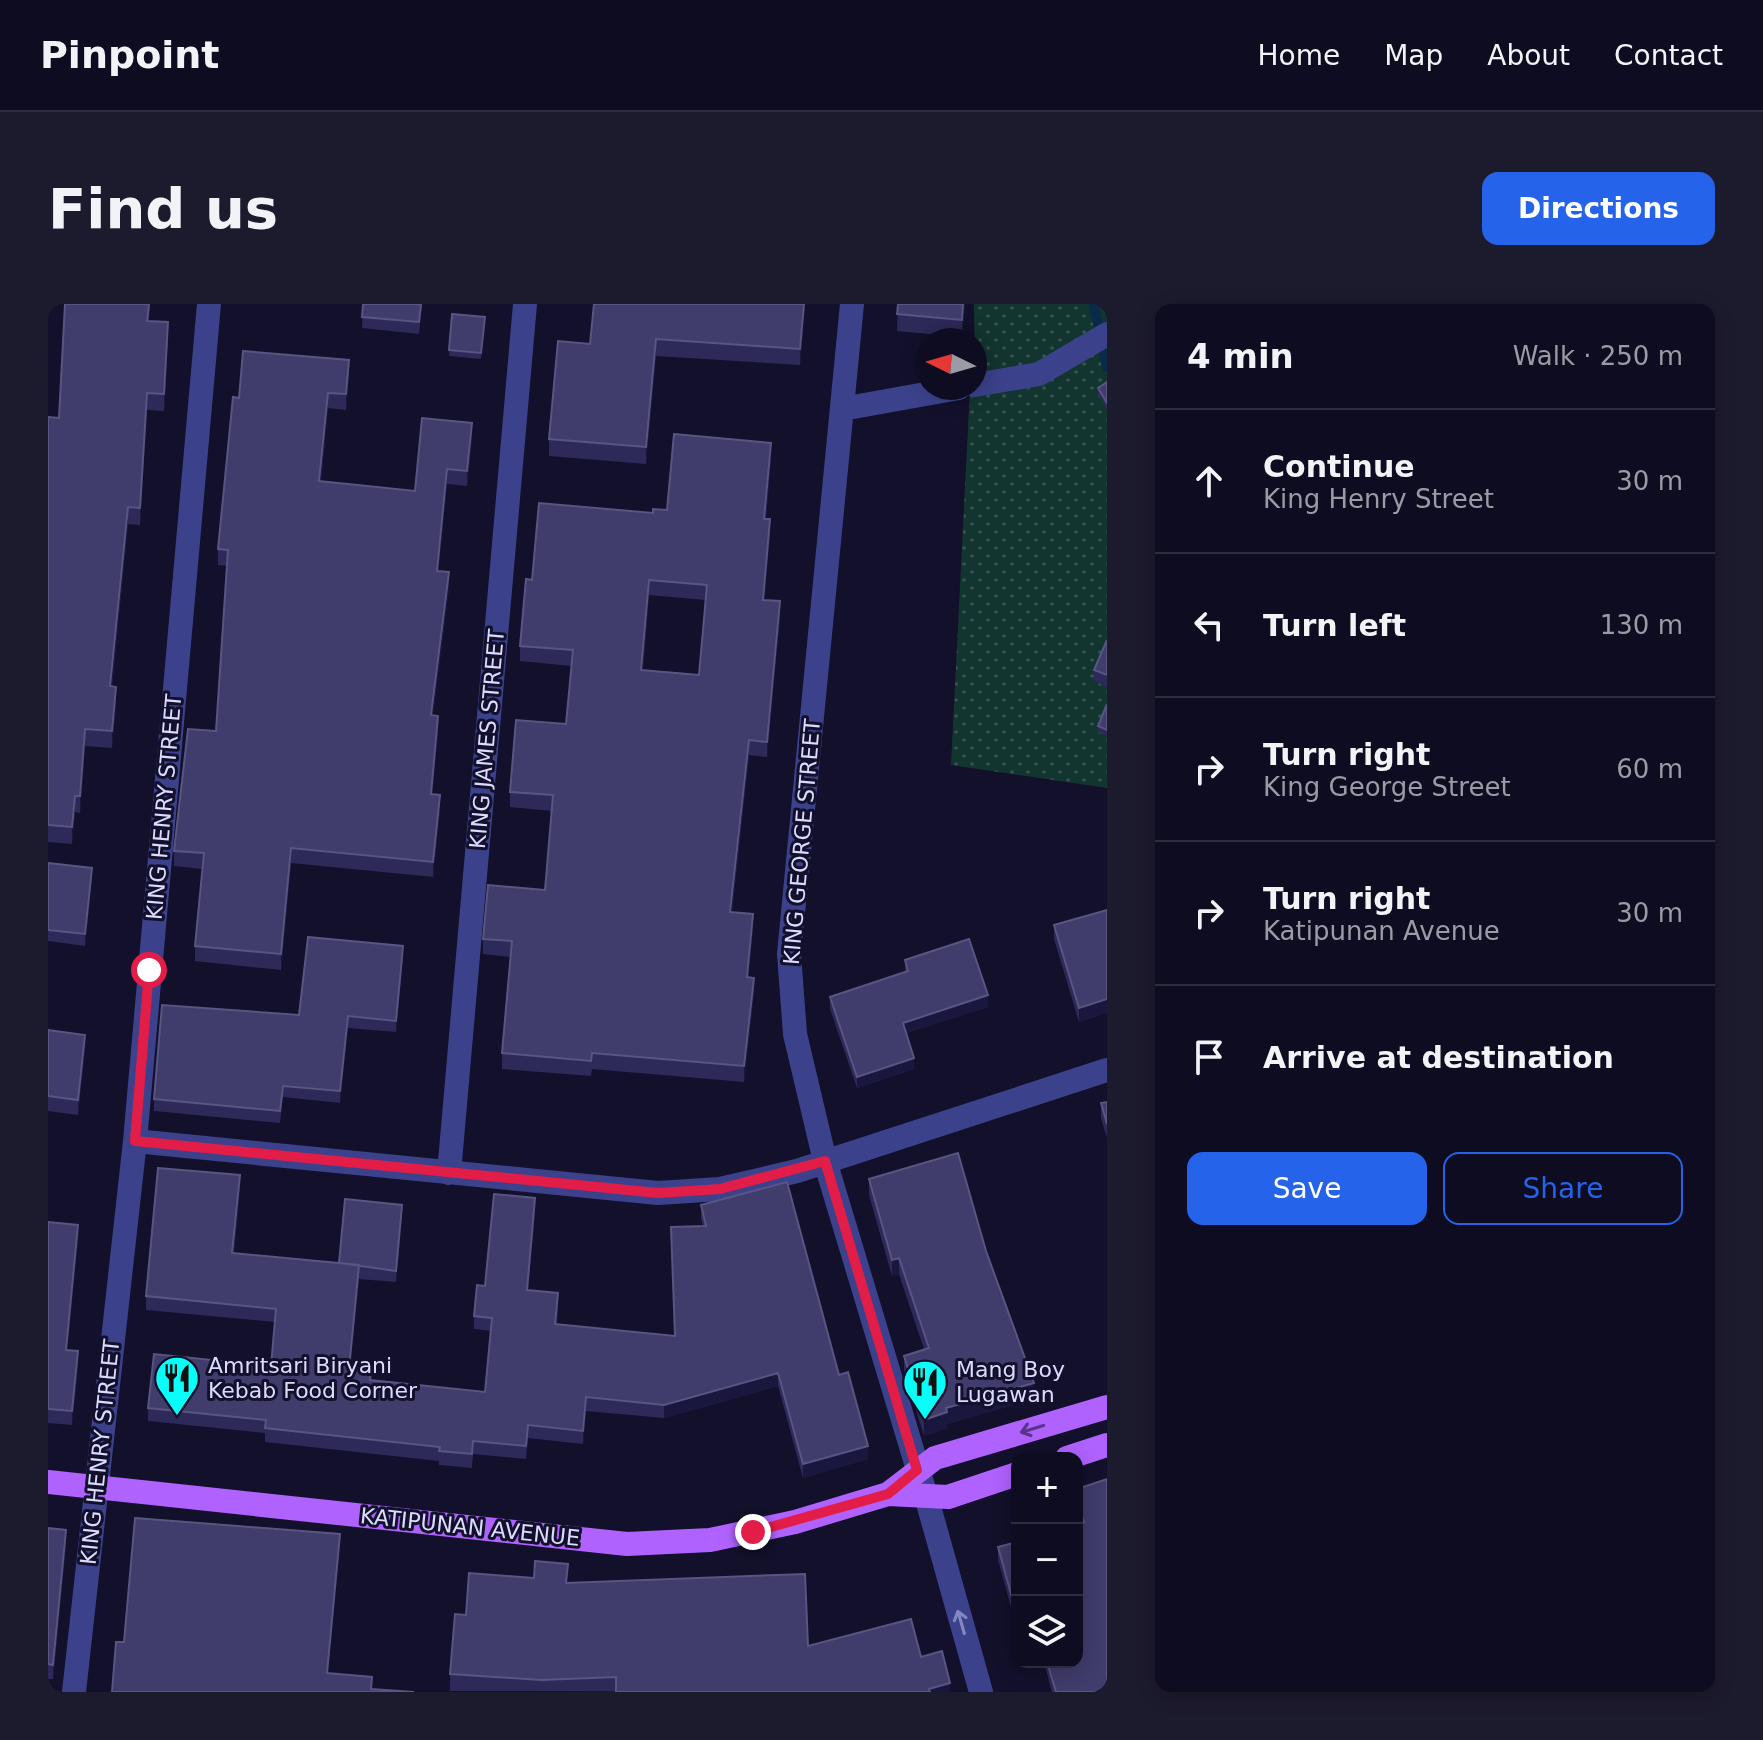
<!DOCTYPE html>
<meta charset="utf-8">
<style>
body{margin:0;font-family:"DejaVu Sans",sans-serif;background:#1c1a2d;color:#f1f3f6}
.controls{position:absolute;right:24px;bottom:24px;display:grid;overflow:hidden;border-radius:16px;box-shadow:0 4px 20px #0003}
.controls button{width:72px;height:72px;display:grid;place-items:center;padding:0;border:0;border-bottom:2px solid #2e2c3e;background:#0e0c20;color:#f1f3f6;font:40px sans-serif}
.compass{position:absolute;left:867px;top:24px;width:72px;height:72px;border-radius:50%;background:#0e0c20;box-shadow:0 4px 20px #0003;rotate:275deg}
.stop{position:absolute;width:24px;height:24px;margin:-18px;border:6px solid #e11d48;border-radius:50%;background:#fff}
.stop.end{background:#e11d48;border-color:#fff;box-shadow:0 2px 8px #0008}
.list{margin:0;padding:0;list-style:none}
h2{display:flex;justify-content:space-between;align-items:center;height:104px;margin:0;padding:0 32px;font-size:34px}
h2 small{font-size:26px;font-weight:400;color:#9b9ba5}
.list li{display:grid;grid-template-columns:52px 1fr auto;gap:24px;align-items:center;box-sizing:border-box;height:144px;padding:0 32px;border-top:2px solid #2e2c3e}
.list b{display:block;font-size:30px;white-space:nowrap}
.list p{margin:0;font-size:26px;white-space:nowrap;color:#9b9ba5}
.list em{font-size:26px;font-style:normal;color:#9b9ba5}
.actions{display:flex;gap:16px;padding:24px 32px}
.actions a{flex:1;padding:18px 0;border:2px solid #2563eb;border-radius:16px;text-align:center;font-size:28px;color:#2563eb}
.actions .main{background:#2563eb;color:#fff}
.icon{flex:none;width:44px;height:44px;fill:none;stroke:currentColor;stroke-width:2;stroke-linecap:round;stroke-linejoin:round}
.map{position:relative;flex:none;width:1059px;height:1388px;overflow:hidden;border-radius:16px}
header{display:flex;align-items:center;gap:48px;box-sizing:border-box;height:112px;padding:0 40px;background:#0e0c20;border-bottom:2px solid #2e2c3e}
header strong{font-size:38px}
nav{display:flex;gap:44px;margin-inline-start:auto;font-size:28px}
.intro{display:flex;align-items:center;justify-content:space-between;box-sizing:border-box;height:192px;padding:0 48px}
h1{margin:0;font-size:56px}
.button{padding:20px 36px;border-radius:16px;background:#2563eb;color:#fff;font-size:28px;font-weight:700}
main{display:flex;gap:48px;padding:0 48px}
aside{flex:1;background:#0e0c20;border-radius:16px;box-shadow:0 4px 20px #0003}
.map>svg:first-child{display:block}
.park{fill:url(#park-dots)}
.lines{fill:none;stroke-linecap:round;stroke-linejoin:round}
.stream{stroke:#0a2a4b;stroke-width:10}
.minor{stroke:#3b428b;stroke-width:24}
.major{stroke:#b062ff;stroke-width:24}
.wall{fill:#2d2959;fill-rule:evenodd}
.shaded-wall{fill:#1a173f}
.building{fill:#403c6b;stroke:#585582;stroke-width:2;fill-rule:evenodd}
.oneway{stroke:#59358a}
.oneway2{stroke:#8387bf}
.route{stroke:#e11d48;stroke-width:10}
.labels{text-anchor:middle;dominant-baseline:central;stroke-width:6;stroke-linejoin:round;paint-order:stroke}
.street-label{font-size:22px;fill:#dbdbff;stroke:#12102b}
.poi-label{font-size:22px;fill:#dbdbff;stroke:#12102b;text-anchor:start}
</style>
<header>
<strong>Pinpoint</strong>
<nav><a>Home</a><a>Map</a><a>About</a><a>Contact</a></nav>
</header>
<div class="intro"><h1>Find us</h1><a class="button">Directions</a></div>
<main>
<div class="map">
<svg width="1059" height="1388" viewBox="0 0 1059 1388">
<defs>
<pattern id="park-dots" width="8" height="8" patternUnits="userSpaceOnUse" patternTransform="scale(2)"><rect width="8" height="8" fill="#133530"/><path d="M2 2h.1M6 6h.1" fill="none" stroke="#35524f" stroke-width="1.8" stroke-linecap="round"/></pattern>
</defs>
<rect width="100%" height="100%" fill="#12102b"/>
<path class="park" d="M926,0H1059V484L903,461L922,84H927Z"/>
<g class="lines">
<path class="stream" d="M1046,0L1059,63"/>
<path class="minor" d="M804,0L741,650L747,730L777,857L878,1192L933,1388
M927,81L991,70L1059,30
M794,105L911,84
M87,837L610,889L672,885L749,867L1059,766
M401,869L477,0
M26,1388L87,837L161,0"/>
<path class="major" d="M1019,1154L1059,1141
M0,1178L579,1240L662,1236L747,1218L840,1190L900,1193L969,1170
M840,1190L887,1154L1059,1103"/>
</g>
<path class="wall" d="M102,0L101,17L120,35L116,107L99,106L92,221L80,220L64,382L68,399L64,444L37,442L32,509L27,508L24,540L0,538V113L11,114Z
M315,0H374L371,30L314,24Z
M757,0L752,61L608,52L598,160L501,152V135L542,40Z
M850,0H917L914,33L849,27Z
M404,10L437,19L433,55L401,52Z
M301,72L298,106L280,104L273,177L367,187L424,134L419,182L399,180L390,267L401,284L385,411L390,428L384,490L392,507L385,573L243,559L233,666L147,657V642L154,565L126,562V547L168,427L179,262L170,261V245L191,94Z
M1059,78V106L1050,90V84Z
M723,154L718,215L722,231L716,296L732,312L719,453L701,451L684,608L705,625L700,673L706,689L696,778L544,765L543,772L454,765V749L463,653L435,650V635L497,586L504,507L462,503V488L518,420L523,362L472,357V342L484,276L605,209L619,206ZM601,291L657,296L651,371L595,366Z
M1059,336V383L1046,377V366Z
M1059,400V432L1050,428V422Z
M0,559L44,575L37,642L0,637Z
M1059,606V709L1031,718L1006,635V621Z
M355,654L348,728L300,724L292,799L235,793L232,819L106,807V795L251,711Z
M857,656L940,703L858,729L866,765L809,784L782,705V693L857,668Z
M0,726L37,745L30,811L0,807Z
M1059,798V834L1053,814V799Z
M821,875L938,947L986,1095L899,1120V1124L876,1132L856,1067V1052L876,1045L851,970L844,972L821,891Z
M192,884L186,950L291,959L354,913L348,978L311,975L302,1065L323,1076L437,1088L443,1027L426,1025V1012L437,982L487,907L480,986L510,1002L509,1021L626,1032L655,922L653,915V901L791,1071L820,1155L755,1174L730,1082L616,1114L538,1107L535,1140L480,1134L478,1155L425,1150L424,1164L391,1161V1157L217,1138V1129L100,1117V1104L223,1062L227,1018L98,1006V992Z
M0,918L30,936L19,1046L30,1062L24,1121L0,1119Z
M1059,1175V1388H1004L996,1358H1029L1032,1219L1029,1211V1185Z
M0,1224L18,1241L5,1375H0Z
M969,1238V1325L950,1256V1243Z
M486,1274L520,1279L760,1342L873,1353L902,1388L402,1387V1370L418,1311Z"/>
<path class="shaded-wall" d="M756,0H757L752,61V45Z
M915,0H917L914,33V16Z
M120,18V35L116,107V90Z
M608,35V52L598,160V143Z
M301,56V72L298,106V90Z
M99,89V106L92,221V204Z
M280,89V104L271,193V177Z
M424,119V134L419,182V167Z
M723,139V154L716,230V215Z
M399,165V180L389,283V267Z
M80,203V220L62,399V382Z
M722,215V231L715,311V296Z
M401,268V284L383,427V411Z
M601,276V291L593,382V366Z
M732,297V312L719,453V438Z
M68,383V399L64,444V427Z
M390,412V428L383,506V490Z
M37,425V442L32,509V492Z
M701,436V451L682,623V608Z
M392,491V507L385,573V558Z
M27,492V508L24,540V523Z
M243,544V559L233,666V650Z
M44,564V575L37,642V630Z
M705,610V625L699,688V673Z
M355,642V654L348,728V717Z
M706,674V689L696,778V762Z
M940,691V703L855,730V719Z
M1059,695V709L1031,718V704Z
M300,712V724L292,799V787Z
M37,731V745L30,811V796Z
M866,754V765L809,784V773Z
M192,871V884L184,963V949Z
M487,894V907L479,999V986Z
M354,901V913L348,978V967Z
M30,921V936L18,1060V1046Z
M851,954V970L844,972V956Z
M311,961V975L301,1078V1065Z
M30,1047V1062L24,1121V1107Z
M730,1069V1082L616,1114V1101Z
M986,1079V1095L899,1120V1124L876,1132V1116L898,1104Z
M538,1093V1107L535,1140V1127Z
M820,1142V1155L755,1174V1160Z
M18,1226V1241L5,1375V1361Z
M292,1230V1242L279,1382V1369Z
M902,1379V1388H881V1385Z"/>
<path class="building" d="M17,0H101L99,17L120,18L116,90L99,89L92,204L80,203L62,382L68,383L64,427L37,425L32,492H27L24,523L0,521V113L11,114Z
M315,0H373L371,18L314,13Z
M546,0H756L752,45L608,35L598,143L501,135L510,37L542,40Z
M850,0H915L914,16L849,10Z
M404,10L437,13L433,49L401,46Z
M195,47L301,56L298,90L280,89L271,177L367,187L374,114L424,119L419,167L399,165L389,267L401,268L383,411L390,412L383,490L392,491L385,558L243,544L233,650L147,642L156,549L126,547L140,425L168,427L180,246L170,245L185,93L191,94Z
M1059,78V99L1050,84Z
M626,130L723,139L716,215H722L715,296L732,297L719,438L701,436L682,608L705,610L699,673L706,674L696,762L544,749L543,757L454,749L464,637L435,635L440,581L497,586L505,491L462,488L468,416L518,420L525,346L472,342L478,275L484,276L491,199L605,209V205L619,206ZM601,276L659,281L651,371L593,366Z
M1059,336V371L1046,366Z
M1059,400V426L1050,422Z
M0,559L44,564L37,630L0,626Z
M1059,606V695L1031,704L1006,621Z
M260,633L355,642L348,717L300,712L292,787L235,782L232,807L106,795L114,701L251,711Z
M921,635L940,691L855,719L866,754L809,773L782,693L860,667L857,656Z
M0,726L37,731L30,796L0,792Z
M1059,798V820L1053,799Z
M910,849L938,947L986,1079L898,1104L899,1108L876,1116L856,1052L881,1044L851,954L844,956L821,875Z
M110,864L192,871L184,949L311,961L301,1065L323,1067L322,1076L437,1088L444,1014L426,1012L429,981L437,982L446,890L487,894L479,986L510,989L507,1020L627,1032L623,923L658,922L653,901L739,878L791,1071L800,1068L820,1142L755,1160L730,1069L616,1101L538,1093L535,1127L480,1121L478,1142L425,1137L424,1150L391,1147L392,1143L217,1124L218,1116L100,1104L106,1050L223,1062L228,1005L98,992Z
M297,895L354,901L348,967L291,959Z
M0,918L30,921L18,1046L30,1047L24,1107L0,1105Z
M1059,1175V1388H1008L999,1358H1029V1220L1036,1218L1029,1198V1185Z
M87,1214L292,1230L279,1369L324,1373L323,1385L366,1388H64L68,1338H76Z
M0,1224L18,1226L5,1361L0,1360Z
M969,1238V1312L950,1243Z
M487,1257L520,1260L518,1279L757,1270L760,1342L863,1315L873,1353L894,1347L902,1379L881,1385L882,1388H568V1373L493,1376L402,1370L407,1310L418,1311L421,1269L486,1274Z"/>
<defs><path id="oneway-shaft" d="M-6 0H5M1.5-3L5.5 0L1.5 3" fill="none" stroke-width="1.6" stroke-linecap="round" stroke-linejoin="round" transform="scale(2)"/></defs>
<use class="oneway" href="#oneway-shaft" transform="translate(984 1125) rotate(163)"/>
<use class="oneway2" href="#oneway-shaft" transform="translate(913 1318) rotate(-106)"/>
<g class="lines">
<path class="route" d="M101,666L87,837L610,889L672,885L777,857L869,1166L840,1190L705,1228"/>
</g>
<defs>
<g id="restaurant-pin" transform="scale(2.3)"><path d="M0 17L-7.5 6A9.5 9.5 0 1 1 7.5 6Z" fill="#07fff9" stroke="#12102b"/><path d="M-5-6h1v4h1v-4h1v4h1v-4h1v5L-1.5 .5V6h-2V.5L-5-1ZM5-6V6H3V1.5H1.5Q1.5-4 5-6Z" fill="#111"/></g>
</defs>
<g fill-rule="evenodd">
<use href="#restaurant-pin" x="129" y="1074"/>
<use href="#restaurant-pin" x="877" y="1078"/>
</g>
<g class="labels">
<g class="street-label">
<text transform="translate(439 435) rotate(-85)">KING JAMES STREET</text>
<text transform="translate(116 503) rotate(-85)">KING HENRY STREET</text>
<text transform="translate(754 538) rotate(-85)">KING GEORGE STREET</text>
<text transform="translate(52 1148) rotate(-84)">KING HENRY STREET</text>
<text transform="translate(422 1223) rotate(6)">KATIPUNAN AVENUE</text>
</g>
<g class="poi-label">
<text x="160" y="1061">Amritsari Biryani<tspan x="160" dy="25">Kebab Food Corner</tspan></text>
<text x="908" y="1065">Mang Boy<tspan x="908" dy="25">Lugawan</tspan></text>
</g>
</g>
</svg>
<div class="controls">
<button>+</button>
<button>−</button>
<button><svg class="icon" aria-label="layers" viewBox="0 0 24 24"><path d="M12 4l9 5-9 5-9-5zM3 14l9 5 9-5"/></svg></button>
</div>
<svg class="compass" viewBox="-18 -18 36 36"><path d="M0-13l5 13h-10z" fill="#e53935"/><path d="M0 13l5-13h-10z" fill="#9b9ba5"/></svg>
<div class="stop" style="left:101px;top:666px"></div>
<div class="stop end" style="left:705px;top:1228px"></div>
</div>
<aside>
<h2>4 min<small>Walk · 250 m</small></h2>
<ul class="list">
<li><svg class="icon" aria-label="ahead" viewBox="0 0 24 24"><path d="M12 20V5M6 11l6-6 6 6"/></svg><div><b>Continue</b><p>King Henry Street</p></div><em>30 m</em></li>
<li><svg class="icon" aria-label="left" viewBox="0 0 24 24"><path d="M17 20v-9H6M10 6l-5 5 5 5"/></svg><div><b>Turn left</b></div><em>130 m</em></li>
<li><svg class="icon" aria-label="right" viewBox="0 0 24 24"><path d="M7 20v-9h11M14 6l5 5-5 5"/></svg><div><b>Turn right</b><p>King George Street</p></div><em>60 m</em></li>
<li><svg class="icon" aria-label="right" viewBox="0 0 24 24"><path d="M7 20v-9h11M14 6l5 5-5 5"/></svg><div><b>Turn right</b><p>Katipunan Avenue</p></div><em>30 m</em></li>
<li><svg class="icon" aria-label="arrive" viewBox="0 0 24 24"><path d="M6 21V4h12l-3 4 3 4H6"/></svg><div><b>Arrive at destination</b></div></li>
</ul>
<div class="actions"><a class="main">Save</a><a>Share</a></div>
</aside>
</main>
